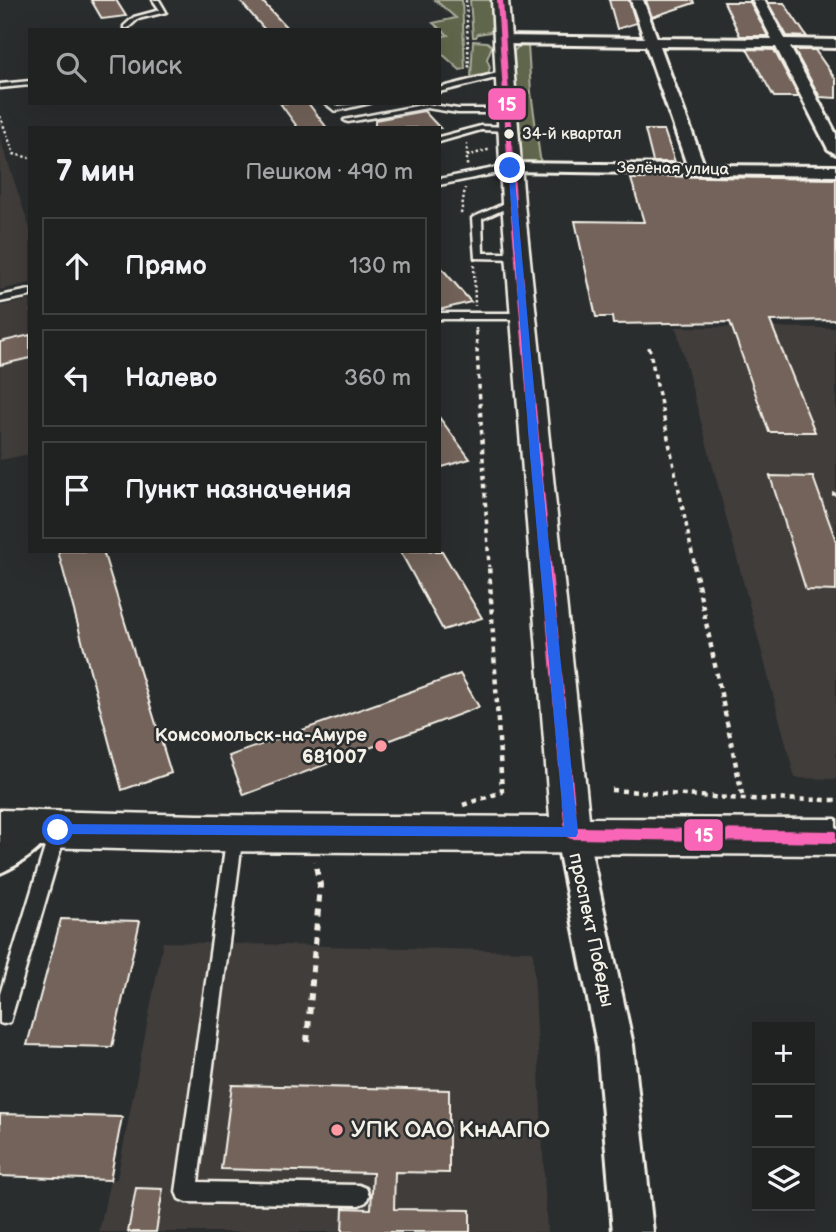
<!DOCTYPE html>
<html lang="ru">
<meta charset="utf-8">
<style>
body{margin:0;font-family:"Balsamiq Sans",sans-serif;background:#2d2f2f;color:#f1f3f6}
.controls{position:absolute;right:21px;bottom:21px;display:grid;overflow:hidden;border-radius:0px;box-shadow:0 7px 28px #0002}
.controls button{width:63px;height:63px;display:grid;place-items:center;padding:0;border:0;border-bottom:2px solid #3d3f40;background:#202222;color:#f1f3f6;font:35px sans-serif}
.stop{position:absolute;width:21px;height:21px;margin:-16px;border:5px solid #2563eb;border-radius:50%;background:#fff}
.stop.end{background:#2563eb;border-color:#fff;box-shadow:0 2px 7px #0008}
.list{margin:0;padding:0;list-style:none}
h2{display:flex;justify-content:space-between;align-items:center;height:91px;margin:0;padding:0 28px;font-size:30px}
h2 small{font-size:23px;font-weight:400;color:#a2a4a5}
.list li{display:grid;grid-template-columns:46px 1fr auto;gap:21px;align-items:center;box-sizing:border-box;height:98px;margin:0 14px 14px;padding:0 14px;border:2px solid #3d3f40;border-radius:0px}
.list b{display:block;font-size:26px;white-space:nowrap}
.list em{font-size:23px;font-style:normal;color:#a2a4a5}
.icon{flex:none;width:38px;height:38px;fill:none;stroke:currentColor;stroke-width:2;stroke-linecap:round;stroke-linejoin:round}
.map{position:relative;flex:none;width:836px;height:1232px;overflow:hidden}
.search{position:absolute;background:#202222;box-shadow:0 7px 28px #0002;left:28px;top:28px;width:413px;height:77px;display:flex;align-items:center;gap:18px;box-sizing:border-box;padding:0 24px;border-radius:0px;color:#a2a4a5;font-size:26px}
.panel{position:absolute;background:#202222;box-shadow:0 7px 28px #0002;left:28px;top:126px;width:413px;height:427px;border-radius:0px}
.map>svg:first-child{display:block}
.built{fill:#403d3b}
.green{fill:#60664c;stroke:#aaac9a;stroke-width:2}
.building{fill:#73635a;stroke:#f4f1e8;stroke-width:2}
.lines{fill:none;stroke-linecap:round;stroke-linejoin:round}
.service-casing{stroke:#f4f1e8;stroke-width:5}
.minor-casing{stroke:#f4f1e8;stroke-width:6}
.tertiary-casing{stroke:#f4f1e8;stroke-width:5}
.path-far3{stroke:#f4f1e8;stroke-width:2.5;stroke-dasharray:2.5 2.5;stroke-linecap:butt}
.path-far2{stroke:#f4f1e8;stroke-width:3.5;stroke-dasharray:4.5 4.5;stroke-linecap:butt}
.path-far1{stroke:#f4f1e8;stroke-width:4.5;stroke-dasharray:5 5;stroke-linecap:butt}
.path{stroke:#f4f1e8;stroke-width:6;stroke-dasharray:7 7;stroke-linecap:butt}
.service{fill:#2a2d2e;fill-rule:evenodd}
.minor{fill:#2a2d2e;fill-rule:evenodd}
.tertiary{fill:#2a2d2e;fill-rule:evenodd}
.bus-1-casing{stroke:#2a2d2e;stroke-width:6}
.bus-1{fill:#fa66b7;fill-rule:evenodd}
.route{fill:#2563eb}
.bus-dot{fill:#f4f1e8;stroke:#2a2d2e;stroke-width:2.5}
.poi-dot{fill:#ff9aa2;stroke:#2a2d2e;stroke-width:2.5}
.labels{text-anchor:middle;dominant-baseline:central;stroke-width:5;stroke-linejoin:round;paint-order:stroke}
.far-bus-label{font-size:16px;fill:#f4f1e8;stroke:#2a2d2e;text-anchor:start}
.far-street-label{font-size:16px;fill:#f4f1e8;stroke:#2a2d2e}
.poi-label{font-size:19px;font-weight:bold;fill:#f4f1e8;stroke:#2a2d2e;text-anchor:end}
.street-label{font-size:19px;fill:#f4f1e8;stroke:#2a2d2e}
.near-poi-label{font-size:23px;font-weight:bold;fill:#f4f1e8;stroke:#2a2d2e;text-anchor:start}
.line-badge{stroke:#2a2d2e;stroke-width:2.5}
.badge-label{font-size:19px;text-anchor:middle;font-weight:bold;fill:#fff}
</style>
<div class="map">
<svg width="836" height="1232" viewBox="0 0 836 1232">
<rect width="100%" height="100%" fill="#2a2d2e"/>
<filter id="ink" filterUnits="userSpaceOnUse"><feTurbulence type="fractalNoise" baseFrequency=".0143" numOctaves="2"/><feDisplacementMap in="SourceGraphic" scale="14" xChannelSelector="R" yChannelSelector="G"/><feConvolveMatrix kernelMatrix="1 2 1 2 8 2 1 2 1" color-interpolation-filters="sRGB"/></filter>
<g filter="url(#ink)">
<path class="built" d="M0,138L30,229V283L0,290Z
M30,300V454L0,460V306Z
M676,327L836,328V779L795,778Z
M163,942L533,951L547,1232H99L110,1180L117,1179Z"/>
<path class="green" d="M435,0H462L465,69L460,70L439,51V37L448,35L433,23L456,18Z
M470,0H496L497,21L490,32L478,34L476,37H473Z
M473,41L487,42L492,46L487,59L490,67L488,74L471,77Z
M528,45L531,92L541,165L524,164L518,160L514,51L518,47Z"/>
<path class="building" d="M91,0H116L126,16L102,19Z
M239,0H261L289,30H265Z
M609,0H629L636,23L617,29Z
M646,0H693L694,3L652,17Z
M724,2H750L768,36H740Z
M768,3H784L807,37L787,36Z
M747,49L774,50L799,97H774Z
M794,50H815L836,80V98L820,97Z
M280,103H308L327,128H298Z
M424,111L440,128H375V120Z
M645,130H664L675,162H653Z
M645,176L836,179V320L770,321L815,432H769L730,322L613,324L612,317H596L575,221L644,222L631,179H645Z
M439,265L471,302L439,310Z
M30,335V358L0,365V342Z
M439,417L470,459L439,468Z
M770,476L813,477L836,541V591L806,590Z
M58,551H103L171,773L122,790Z
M400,551H442L482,618L443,630Z
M460,674L479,707L244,795L229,756Z
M61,919L140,921L112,1047L27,1045Z
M232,1085L449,1090V1173L395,1172L394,1209L470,1210V1232H342L343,1208L371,1209L373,1173L221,1169Z
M0,1114L122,1117L110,1180L0,1176Z
M136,1188L163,1189L156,1232H128Z"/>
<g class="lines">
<g class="service-casing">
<path id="service" d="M153,0H159L166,12L138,19L128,28H124V26L134,17L160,10Z
M505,71H508V75L439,92V88Z
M30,81V85L0,88V84Z
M325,103H334L337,106L370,103L335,111Z
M427,104L458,109H507L511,111L507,113H458L427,108L348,122L344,120Z
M481,126L509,127L513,129L509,131L481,130L439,142V137Z
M510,165L513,166V170L439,185V179Z
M510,201L518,203L482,219L483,253H518L523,256L518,259L475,258L472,218Z
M30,290V296L0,302V296Z
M439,313H523L528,316L523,319H439Z
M58,824L64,826L66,831L12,1015L10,1022L3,1024L0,1023V994L50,831L52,826Z
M235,826L241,829L243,834L198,1182L359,1185L366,1188L369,1195L366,1202L359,1205L186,1202L179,1199L176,1192L227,834L229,829Z"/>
</g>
<g class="minor-casing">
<path id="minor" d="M631,0H643L657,38L772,39L752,0H764L785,39L836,40V48L790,47L836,134V154L828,149L776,47L660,46L704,165L836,166V176L504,171L502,168L504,165L510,163L687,165L646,46L502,44L495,40L502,36L644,38Z
M38,815L49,819L53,829C45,848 19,865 0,873V839L27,819Z
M571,819L582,823L587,833L633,1045L653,1232H613L597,1045L555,833L560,823Z"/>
</g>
<g class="tertiary-casing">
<path id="tertiary" d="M492,0H508L524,203L589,818L836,819V855L198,851L0,846V810L198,815L550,817L502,203Z"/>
</g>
<path class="path-far3" d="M466,0L469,70
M0,116L14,154L30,158
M467,143V166
M467,156L491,149
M461,214L465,188
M474,265L475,306
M476,328V333"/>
<path class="path-far2" d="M476,331L489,567
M649,347L695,567
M832,494H836"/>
<path class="path-far1" d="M694,565L743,799
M611,790L743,799L836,800
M463,805L502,792L489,565"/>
<path class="path" d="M307,1042L320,885L315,861"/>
<use href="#service" class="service"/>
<use href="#minor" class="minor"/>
<use href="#tertiary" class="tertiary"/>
<g class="bus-1-casing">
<path id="bus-1" d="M497,0H503L516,203L577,827L836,831V843L571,839L567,837L565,833L510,203Z"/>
</g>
<use href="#bus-1" class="bus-1"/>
</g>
</g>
<path class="route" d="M508,166L514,168L540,456L578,833L576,837L54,834L52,830L58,824L564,827L530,456Z"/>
<circle class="bus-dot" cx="509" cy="134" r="6"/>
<g class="poi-dot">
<circle cx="381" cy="746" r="7"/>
<circle cx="337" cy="1130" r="7"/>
</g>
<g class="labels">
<g class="far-bus-label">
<text x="522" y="134">34-й квартал</text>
</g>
<g class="far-street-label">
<text transform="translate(673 169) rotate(1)">Зелёная улица</text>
</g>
<g class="poi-label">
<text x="367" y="735">Комсомольск-на-Амуре<tspan x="367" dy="22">681007</tspan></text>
</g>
<g class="street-label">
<text transform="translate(591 930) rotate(78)">проспект Победы</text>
</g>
<g class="near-poi-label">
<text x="351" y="1130">УПК ОАО КнААПО</text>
</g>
</g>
<g class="line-badge">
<rect x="487" y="87" width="40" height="34" rx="7" fill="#fa66b7"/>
<rect x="683" y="818" width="41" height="34" rx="7" fill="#fa66b7"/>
</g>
<g class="badge-label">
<text x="507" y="111">15</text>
<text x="704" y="842">15</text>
</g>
</svg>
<div class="controls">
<button>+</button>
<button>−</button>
<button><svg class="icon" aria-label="layers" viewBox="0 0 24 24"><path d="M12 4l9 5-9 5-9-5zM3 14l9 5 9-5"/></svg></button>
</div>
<div class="stop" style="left:58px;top:830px"></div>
<div class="stop end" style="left:510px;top:168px"></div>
<div class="search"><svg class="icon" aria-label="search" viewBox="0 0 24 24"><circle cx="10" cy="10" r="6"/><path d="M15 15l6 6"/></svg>Поиск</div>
<section class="panel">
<h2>7 мин<small>Пешком · 490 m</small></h2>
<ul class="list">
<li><svg class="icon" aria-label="ahead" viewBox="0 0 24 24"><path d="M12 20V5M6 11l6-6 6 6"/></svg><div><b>Прямо</b></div><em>130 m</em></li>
<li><svg class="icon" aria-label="left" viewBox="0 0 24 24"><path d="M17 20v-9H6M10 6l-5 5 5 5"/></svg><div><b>Налево</b></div><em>360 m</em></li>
<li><svg class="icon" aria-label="arrive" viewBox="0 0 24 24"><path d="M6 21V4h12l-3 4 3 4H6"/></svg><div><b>Пункт назначения</b></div></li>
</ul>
</section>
</div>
